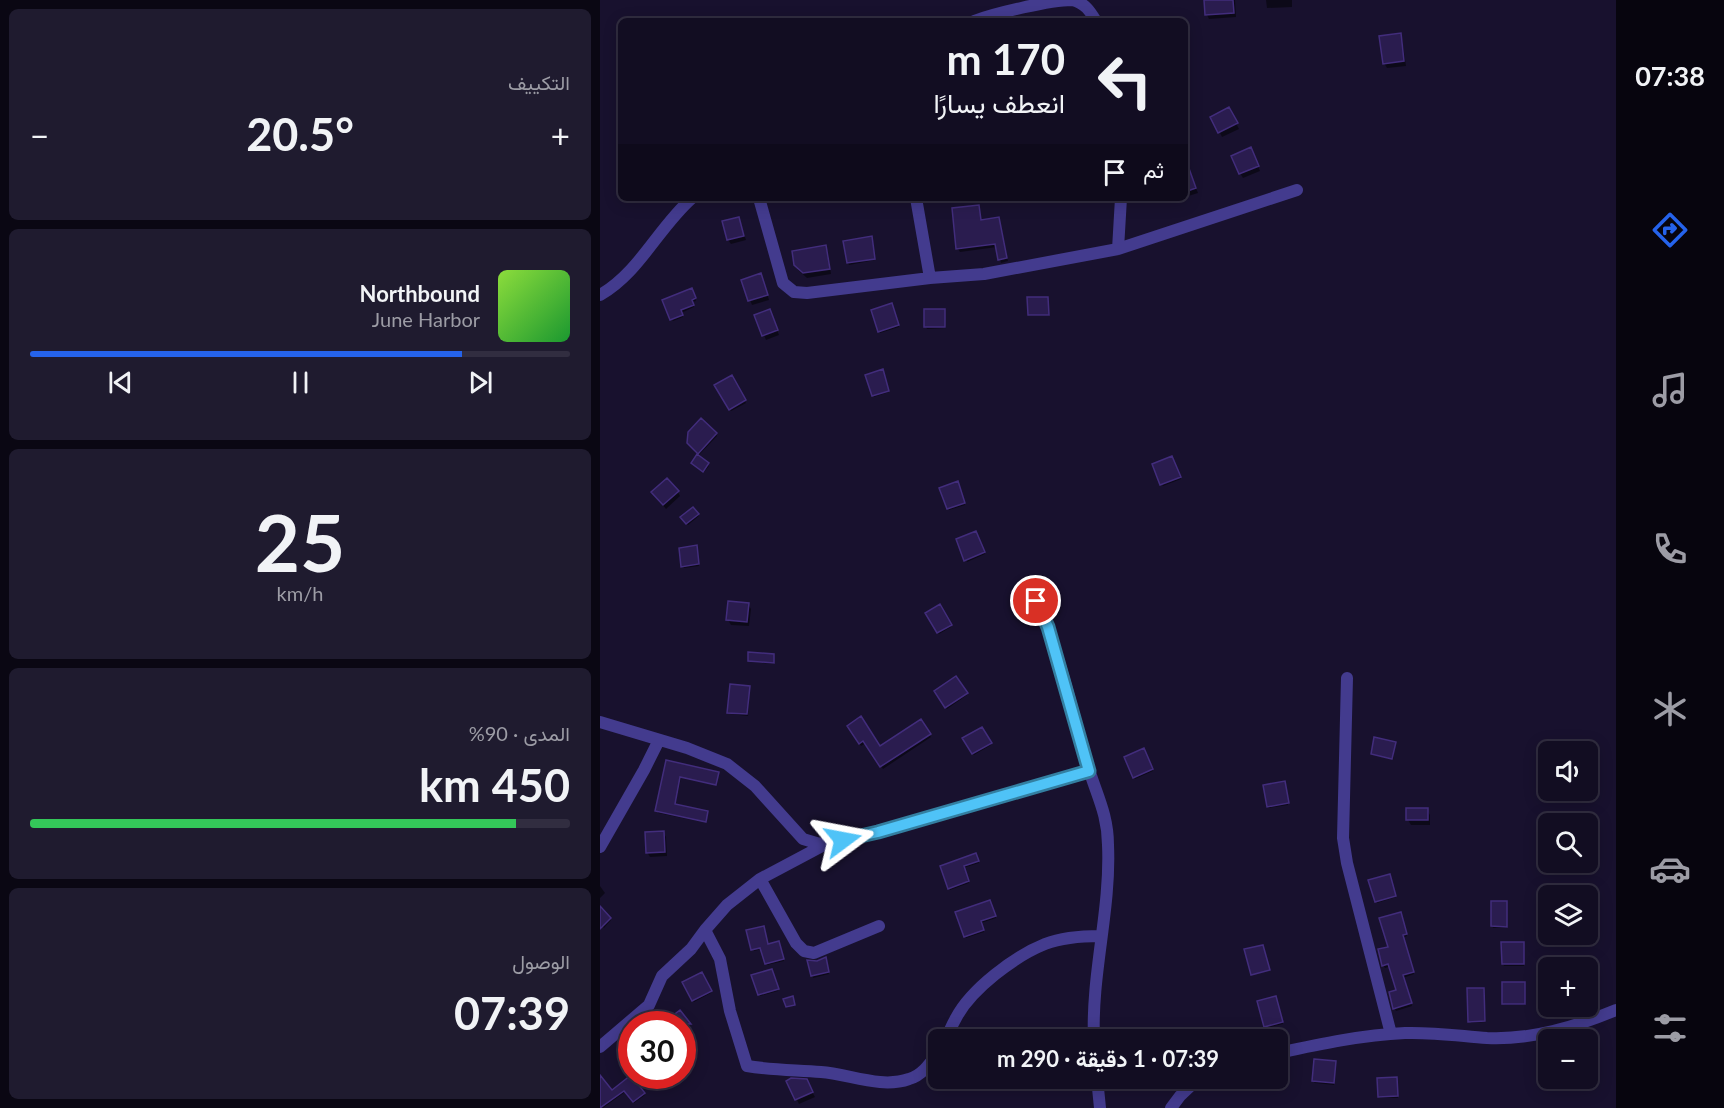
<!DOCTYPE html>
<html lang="ar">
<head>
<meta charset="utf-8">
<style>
  :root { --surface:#120d22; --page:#1f1b2f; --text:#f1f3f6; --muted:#9c9ca5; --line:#312d40; --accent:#2563eb }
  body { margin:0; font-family:Lato,Vazirmatn,sans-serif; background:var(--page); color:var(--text); direction:rtl; height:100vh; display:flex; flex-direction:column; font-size:22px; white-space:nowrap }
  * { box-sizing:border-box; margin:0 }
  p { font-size:20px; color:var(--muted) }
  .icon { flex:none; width:33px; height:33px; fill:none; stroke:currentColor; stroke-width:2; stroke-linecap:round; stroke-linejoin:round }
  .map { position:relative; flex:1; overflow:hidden; direction:ltr }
  .side { display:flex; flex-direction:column; gap:9px; padding:9px; background:#0a0713; width:600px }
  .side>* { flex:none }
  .guide { position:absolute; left:18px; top:18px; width:570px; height:183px; border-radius:9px; box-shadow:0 3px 15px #0003,0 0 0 2px var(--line); direction:rtl; background:#120d22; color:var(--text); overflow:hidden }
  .fabs { position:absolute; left:938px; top:741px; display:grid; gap:12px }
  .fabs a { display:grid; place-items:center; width:60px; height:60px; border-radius:9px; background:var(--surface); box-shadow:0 3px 15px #0003,0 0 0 2px var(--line); font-size:30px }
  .speed { position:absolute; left:18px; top:1011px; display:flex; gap:12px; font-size:30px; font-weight:700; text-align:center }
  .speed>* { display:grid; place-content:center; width:78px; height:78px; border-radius:50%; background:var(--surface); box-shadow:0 3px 15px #0003,0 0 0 2px var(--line); line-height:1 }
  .speed .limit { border:9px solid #d22; background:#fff; color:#111 }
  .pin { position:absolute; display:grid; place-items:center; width:51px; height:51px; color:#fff; margin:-26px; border:3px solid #fff; border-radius:50%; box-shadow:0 2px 6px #0007 }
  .me { position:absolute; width:66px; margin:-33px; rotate:77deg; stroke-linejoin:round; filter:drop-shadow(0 0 4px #0008) }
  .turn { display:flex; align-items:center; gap:21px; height:126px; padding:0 24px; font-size:27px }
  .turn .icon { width:78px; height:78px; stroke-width:2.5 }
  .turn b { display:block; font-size:42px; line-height:51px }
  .then { display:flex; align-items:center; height:57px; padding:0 24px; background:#0003; gap:12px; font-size:22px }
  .big { font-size:45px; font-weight:700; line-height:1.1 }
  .side .widget { flex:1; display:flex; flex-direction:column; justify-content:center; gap:9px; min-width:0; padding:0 21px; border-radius:9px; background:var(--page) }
  .side .dial { align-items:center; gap:0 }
  .dial b { font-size:78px; line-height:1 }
  .song { display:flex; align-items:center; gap:18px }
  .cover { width:72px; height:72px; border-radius:9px; background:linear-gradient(135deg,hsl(90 70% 55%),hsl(130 70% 35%)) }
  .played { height:6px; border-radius:3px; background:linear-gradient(90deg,var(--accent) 80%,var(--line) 80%) }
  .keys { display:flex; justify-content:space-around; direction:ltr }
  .heat { display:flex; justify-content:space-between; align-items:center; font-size:33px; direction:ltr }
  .charge { height:9px; border-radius:4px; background:linear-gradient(90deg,#34c759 90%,var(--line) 0) }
  .trip { position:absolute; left:328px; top:1029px; width:360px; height:60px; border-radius:9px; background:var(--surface); box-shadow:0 3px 15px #0003,0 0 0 2px var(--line); font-weight:700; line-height:60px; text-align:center; direction:rtl }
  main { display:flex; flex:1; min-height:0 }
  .dock { display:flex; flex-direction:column; width:108px; justify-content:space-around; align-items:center; background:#07050e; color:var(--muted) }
  .dock .icon { width:42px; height:42px }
  .dock .active { color:var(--accent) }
  .dock b { font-size:27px; color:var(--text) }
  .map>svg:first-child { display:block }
  .shadow { fill:#0007 }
  .building { fill:#2a1c4f; stroke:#422d7c; stroke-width:1.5 }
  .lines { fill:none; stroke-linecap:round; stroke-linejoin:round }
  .minor { stroke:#433b8e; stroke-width:12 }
  .route-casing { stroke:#337fa1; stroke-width:15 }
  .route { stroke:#4fc3f7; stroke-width:10 }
</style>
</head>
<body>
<main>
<nav class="dock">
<b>07:38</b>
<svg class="icon active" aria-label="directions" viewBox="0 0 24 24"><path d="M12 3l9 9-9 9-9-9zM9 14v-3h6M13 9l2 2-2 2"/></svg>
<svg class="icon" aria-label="music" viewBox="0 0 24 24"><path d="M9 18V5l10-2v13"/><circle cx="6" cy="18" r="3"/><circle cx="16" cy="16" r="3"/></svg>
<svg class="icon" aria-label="phone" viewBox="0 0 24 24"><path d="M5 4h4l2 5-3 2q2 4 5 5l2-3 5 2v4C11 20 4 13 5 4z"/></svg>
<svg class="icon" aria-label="climate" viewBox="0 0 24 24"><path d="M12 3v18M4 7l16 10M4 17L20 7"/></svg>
<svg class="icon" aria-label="car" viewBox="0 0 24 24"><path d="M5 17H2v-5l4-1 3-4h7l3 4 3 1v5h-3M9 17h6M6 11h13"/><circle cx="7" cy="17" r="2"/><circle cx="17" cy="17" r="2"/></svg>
<svg class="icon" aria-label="filters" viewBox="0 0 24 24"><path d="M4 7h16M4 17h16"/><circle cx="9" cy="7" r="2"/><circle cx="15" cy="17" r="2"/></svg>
</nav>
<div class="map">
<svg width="1016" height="1108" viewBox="0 0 1016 1108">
  <rect width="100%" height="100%" fill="#18112e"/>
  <path class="shadow" d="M606,0h29l1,17 -27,2 -2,-4z
    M666,0h26v7l-25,1z
    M800,35l2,4 4,27 -19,2 -3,-5z
    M629,109l10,20 -17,8 -10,-20z
    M653,153l7,18 -17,7 -3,-5z
    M585,169l5,4 8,20 -13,4z
    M378,206l3,16 18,-3 1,3 8,39 -7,2 -4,-16 -37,5 -2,-3z
    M139,219l7,21 -15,4 -3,-4z
    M272,240l3,20 -26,5 -1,-2z
    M225,247l3,5 3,22 -24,4 -9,-8 -3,-5z
    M163,280l6,20 -17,5 -9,-24z
    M91,289l5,12 -4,1 2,5 -13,6 2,4 -10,4 -9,-21z
    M448,298l1,18h-19l-1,-1z
    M292,306l7,21 -19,6 -1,-2z
    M344,310l2,18 -19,1 -1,-2z
    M156,316h16l7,19 -13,5z
    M283,373l6,19 -15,5 -1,-2z
    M131,377l15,26 -15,8 -15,-25z
    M116,434l1,2 -19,20 11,10 -5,6 -12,-9 7,-9 -9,-9z
    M572,458l9,21 -18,7 -9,-21z
    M358,485l7,20 -16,5 -8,-21z
    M78,492l2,4 -14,13 -10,-12z
    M93,509l6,7 -11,9 -6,-8z
    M376,533l9,21 -18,8 -9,-22z
    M97,548l2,18 -15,2 -1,-1z
    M148,604l3,5 -2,17 -18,-1 -3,-5z
    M340,606l11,21 -12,7 -11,-21z
    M173,656l1,8 -24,-2 -1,-2z
    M356,678l11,17 -20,14 -11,-17z
    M149,687l-1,29 -18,-2 -1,-2z
    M320,721l11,16 -48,32 -17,-26 -5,3 -12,-20 31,22z
    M382,729l9,16 -17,10 -10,-16z
    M795,744l-2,16 -21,-6z
    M543,750l10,21 -18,8 -9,-21z
    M67,762l51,11 -1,13 -36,-8 -6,28 32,7v10l-49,-10z
    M685,784l3,21 -19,3 -1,-1z
    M827,810l3,5v10h-19l-3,-5z
    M63,832l3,5 1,19 -17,1 -3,-5z
    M377,857l2,6 -16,5 6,15 -19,7 -8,-23z
    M790,877l6,20 -19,6 -1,-2z
    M0,886l5,7 -5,5z
    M391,903l5,15 -15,5 3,9 -18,6 -1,-1z
    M906,903l1,25h-14l-1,-2z
    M0,908l11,12 -7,8 -4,-4z
    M801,916l6,20 -4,2 11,36 -11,4 9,28 -16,5 -1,-2 3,-18 -7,-25 -6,2 -2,-3z
    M923,943l1,23h-20l-1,-2z
    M179,944l5,17 -17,4 -5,-16 -8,2 -1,-2z
    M226,961l3,13 -16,4 -4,-16z
    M173,972l5,19 -18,5 -1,-2z
    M102,974l9,19 -17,9 -10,-19z
    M924,983l1,22h-20l-1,-1z
    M884,989l2,33 -15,1 -1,-2z
    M676,1000l7,24 -17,4 -1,-2z
    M80,1012l11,15 -9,7v-10h-10l-3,-4z
    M32,1059v9l-5,-6z
    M735,1062l-1,23 -19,-2 -2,-2z
    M31,1077l14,18 -11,8 -9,-11 -22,16 -3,-4v-26l12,14z
    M796,1079l2,19h-18l-1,-1z
    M206,1081l9,16 -16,7 -11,-22z"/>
  <path class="building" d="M604,0h29l1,13 -29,2z
    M801,33l3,28 -21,3 -4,-28z
    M629,107l9,16 -20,10 -8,-16z
    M651,147l8,19 -20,8 -8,-18z
    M586,160l10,28 -11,4v-31z
    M379,205l2,15 18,-3 8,41 -9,2 -3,-16 -39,5 -4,-41z
    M139,217l5,19 -17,4 -5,-19z
    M272,236l3,23 -28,4 -4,-22z
    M226,245l4,24 -27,4 -9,-8 -2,-14z
    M161,273l7,22 -20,6 -7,-21z
    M92,288l4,10 -4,2 2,5 -13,5 2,5 -13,5 -8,-20z
    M427,297h21l1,18h-21z
    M292,303l7,22 -21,7 -7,-22z
    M170,309l8,21 -16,6 -8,-21z
    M324,309h21v18h-21z
    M283,369l6,22 -17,5 -7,-21z
    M132,375l14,25 -17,10 -15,-25z
    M101,418l16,15 -19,21 -11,-11 1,-11z
    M97,454l12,9 -6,9 -12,-9z
    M572,456l9,21 -21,8 -8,-21z
    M67,478l12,13 -16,14 -12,-13z
    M358,481l7,22 -18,6 -8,-21z
    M93,507l6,7 -13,10 -6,-7z
    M376,531l9,21 -21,9 -8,-22z
    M97,545l2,19 -18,3 -2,-19z
    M128,601l21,2 -2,19 -21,-2z
    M340,604l12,21 -15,8 -12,-20z
    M148,652l26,2v9l-26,-2z
    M356,676l12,17 -23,15 -11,-17z
    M130,684l20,2 -3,28 -20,-1z
    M261,716l19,30 41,-27 10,15 -51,33 -17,-26 -4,3 -12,-18z
    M382,727l10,16 -20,11 -10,-16z
    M774,737l22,5 -4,17 -21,-5z
    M544,748l9,21 -20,9 -9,-21z
    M66,760l53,12 -3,13 -36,-8 -5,27 33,7 -2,11 -51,-11z
    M685,781l4,22 -22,4 -4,-22z
    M806,808h22v12h-22z
    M64,831l1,21 -19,1 -1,-21z
    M376,853l3,8 -15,5 5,15 -21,8 -8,-23z
    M790,874l6,22 -21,6 -7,-22z
    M390,900l6,16 -15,5 3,9 -20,7 -9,-25z
    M891,901h16v26l-16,-1z
    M0,906l11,12 -11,11z
    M801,912l6,22 -4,1 11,37 -11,3 9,28 -19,6 -4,-17 7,-2 -8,-26 -6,2 -4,-17 10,-2 -9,-29z
    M164,926l4,18 11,-3 5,18 -19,5 -5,-16 -9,2 -5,-20z
    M901,942h23v22h-22z
    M663,945l7,25 -19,5 -7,-26z
    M226,957l3,15 -18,4 -4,-16 10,1z
    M172,969l7,20 -21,6 -7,-20z
    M102,972l10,19 -20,10 -10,-19z
    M902,982h23v22h-23z
    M867,988h17l1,33 -17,1z
    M193,996l2,9 -9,2 -3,-8z
    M676,996l7,26 -19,5 -7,-26z
    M80,1010l11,14h-20l-4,-4z
    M714,1059l22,2 -2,22 -22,-2z
    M0,1075l12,15 19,-15 14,18 -12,9 -9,-11 -24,17z
    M797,1077l1,19 -20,1 -1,-19z
    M191,1078l16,1 6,13 -18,8 -9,-19z"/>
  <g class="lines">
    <path class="minor" d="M374,21c21,-8 77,-21 98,-21 13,3 18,11 24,21
      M159,198l24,85 11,9 13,1 123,-15 54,-4 134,-25 179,-59
      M316,198l14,80
      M518,249l3,-51
      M0,295c39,-22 58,-67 92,-97
      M436,601c24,52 36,110 52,165 8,28 20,48 20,79 3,65 -17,129 -14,195
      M747,678l-4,160 4,25 44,171
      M0,722l87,26 40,16 28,22 48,53 17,5 58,-12 211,-60
      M0,847l44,-77 15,-30
      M160,879l36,64 8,8 10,2 65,-27
      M105,930l15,29 10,52 17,55c24,4 50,4 74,6 28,2 60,17 88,7 14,-4 22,-17 30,-28
      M346,1040c3,-8 6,-15 10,-22 15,-29 59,-62 89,-74 16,-6 38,-8 55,-8
      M0,1047l49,-42 13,-29 29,-27 14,-19 22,-25 33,-26 64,-34
      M678,1053c42,-9 84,-18 127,-20 27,-1 55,3 82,5 45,2 88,-11 129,-28
      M497,1078l3,30
      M571,1108l9,-12 19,-18"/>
  </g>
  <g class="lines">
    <g class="route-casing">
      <path id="route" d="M243,840l35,-8 211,-61 -41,-144 -12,-26"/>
    </g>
    <use href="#route" class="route"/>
  </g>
</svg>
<div class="fabs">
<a><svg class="icon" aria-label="sound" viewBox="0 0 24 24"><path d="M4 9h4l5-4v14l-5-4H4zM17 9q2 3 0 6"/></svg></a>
<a><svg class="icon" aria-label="search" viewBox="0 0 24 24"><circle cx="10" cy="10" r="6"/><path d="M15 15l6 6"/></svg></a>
<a><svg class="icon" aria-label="layers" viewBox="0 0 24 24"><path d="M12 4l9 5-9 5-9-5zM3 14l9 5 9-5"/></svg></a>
<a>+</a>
<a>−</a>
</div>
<div class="speed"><div class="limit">30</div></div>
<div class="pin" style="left:436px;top:601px;background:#d93025"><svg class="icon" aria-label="arrive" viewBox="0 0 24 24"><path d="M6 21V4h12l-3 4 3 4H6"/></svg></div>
<svg class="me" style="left:243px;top:840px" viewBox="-20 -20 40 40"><path d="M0-17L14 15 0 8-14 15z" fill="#4fc3f7" stroke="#fff" stroke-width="4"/></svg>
<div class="trip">07:39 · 1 دقيقة · 290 m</div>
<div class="guide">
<div class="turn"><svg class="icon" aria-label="left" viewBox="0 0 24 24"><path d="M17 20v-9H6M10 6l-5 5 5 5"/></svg><div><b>170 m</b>انعطف يسارًا</div></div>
<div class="then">ثم<svg class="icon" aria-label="arrive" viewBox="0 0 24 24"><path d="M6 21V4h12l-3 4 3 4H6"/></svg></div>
</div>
</div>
<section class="side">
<div class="widget"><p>التكييف</p>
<div class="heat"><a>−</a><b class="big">20.5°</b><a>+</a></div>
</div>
<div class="widget">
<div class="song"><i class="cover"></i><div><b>Northbound</b><p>June Harbor</p></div></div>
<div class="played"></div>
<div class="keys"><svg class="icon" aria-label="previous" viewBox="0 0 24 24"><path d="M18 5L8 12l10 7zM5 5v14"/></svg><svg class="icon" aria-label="pause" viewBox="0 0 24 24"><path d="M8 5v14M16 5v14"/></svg><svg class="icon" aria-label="next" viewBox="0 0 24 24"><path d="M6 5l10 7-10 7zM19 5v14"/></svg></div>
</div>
<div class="widget dial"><b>25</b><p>km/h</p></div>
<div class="widget"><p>المدى · 90%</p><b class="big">450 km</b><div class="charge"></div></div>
<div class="widget"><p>الوصول</p><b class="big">07:39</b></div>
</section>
</main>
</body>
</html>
